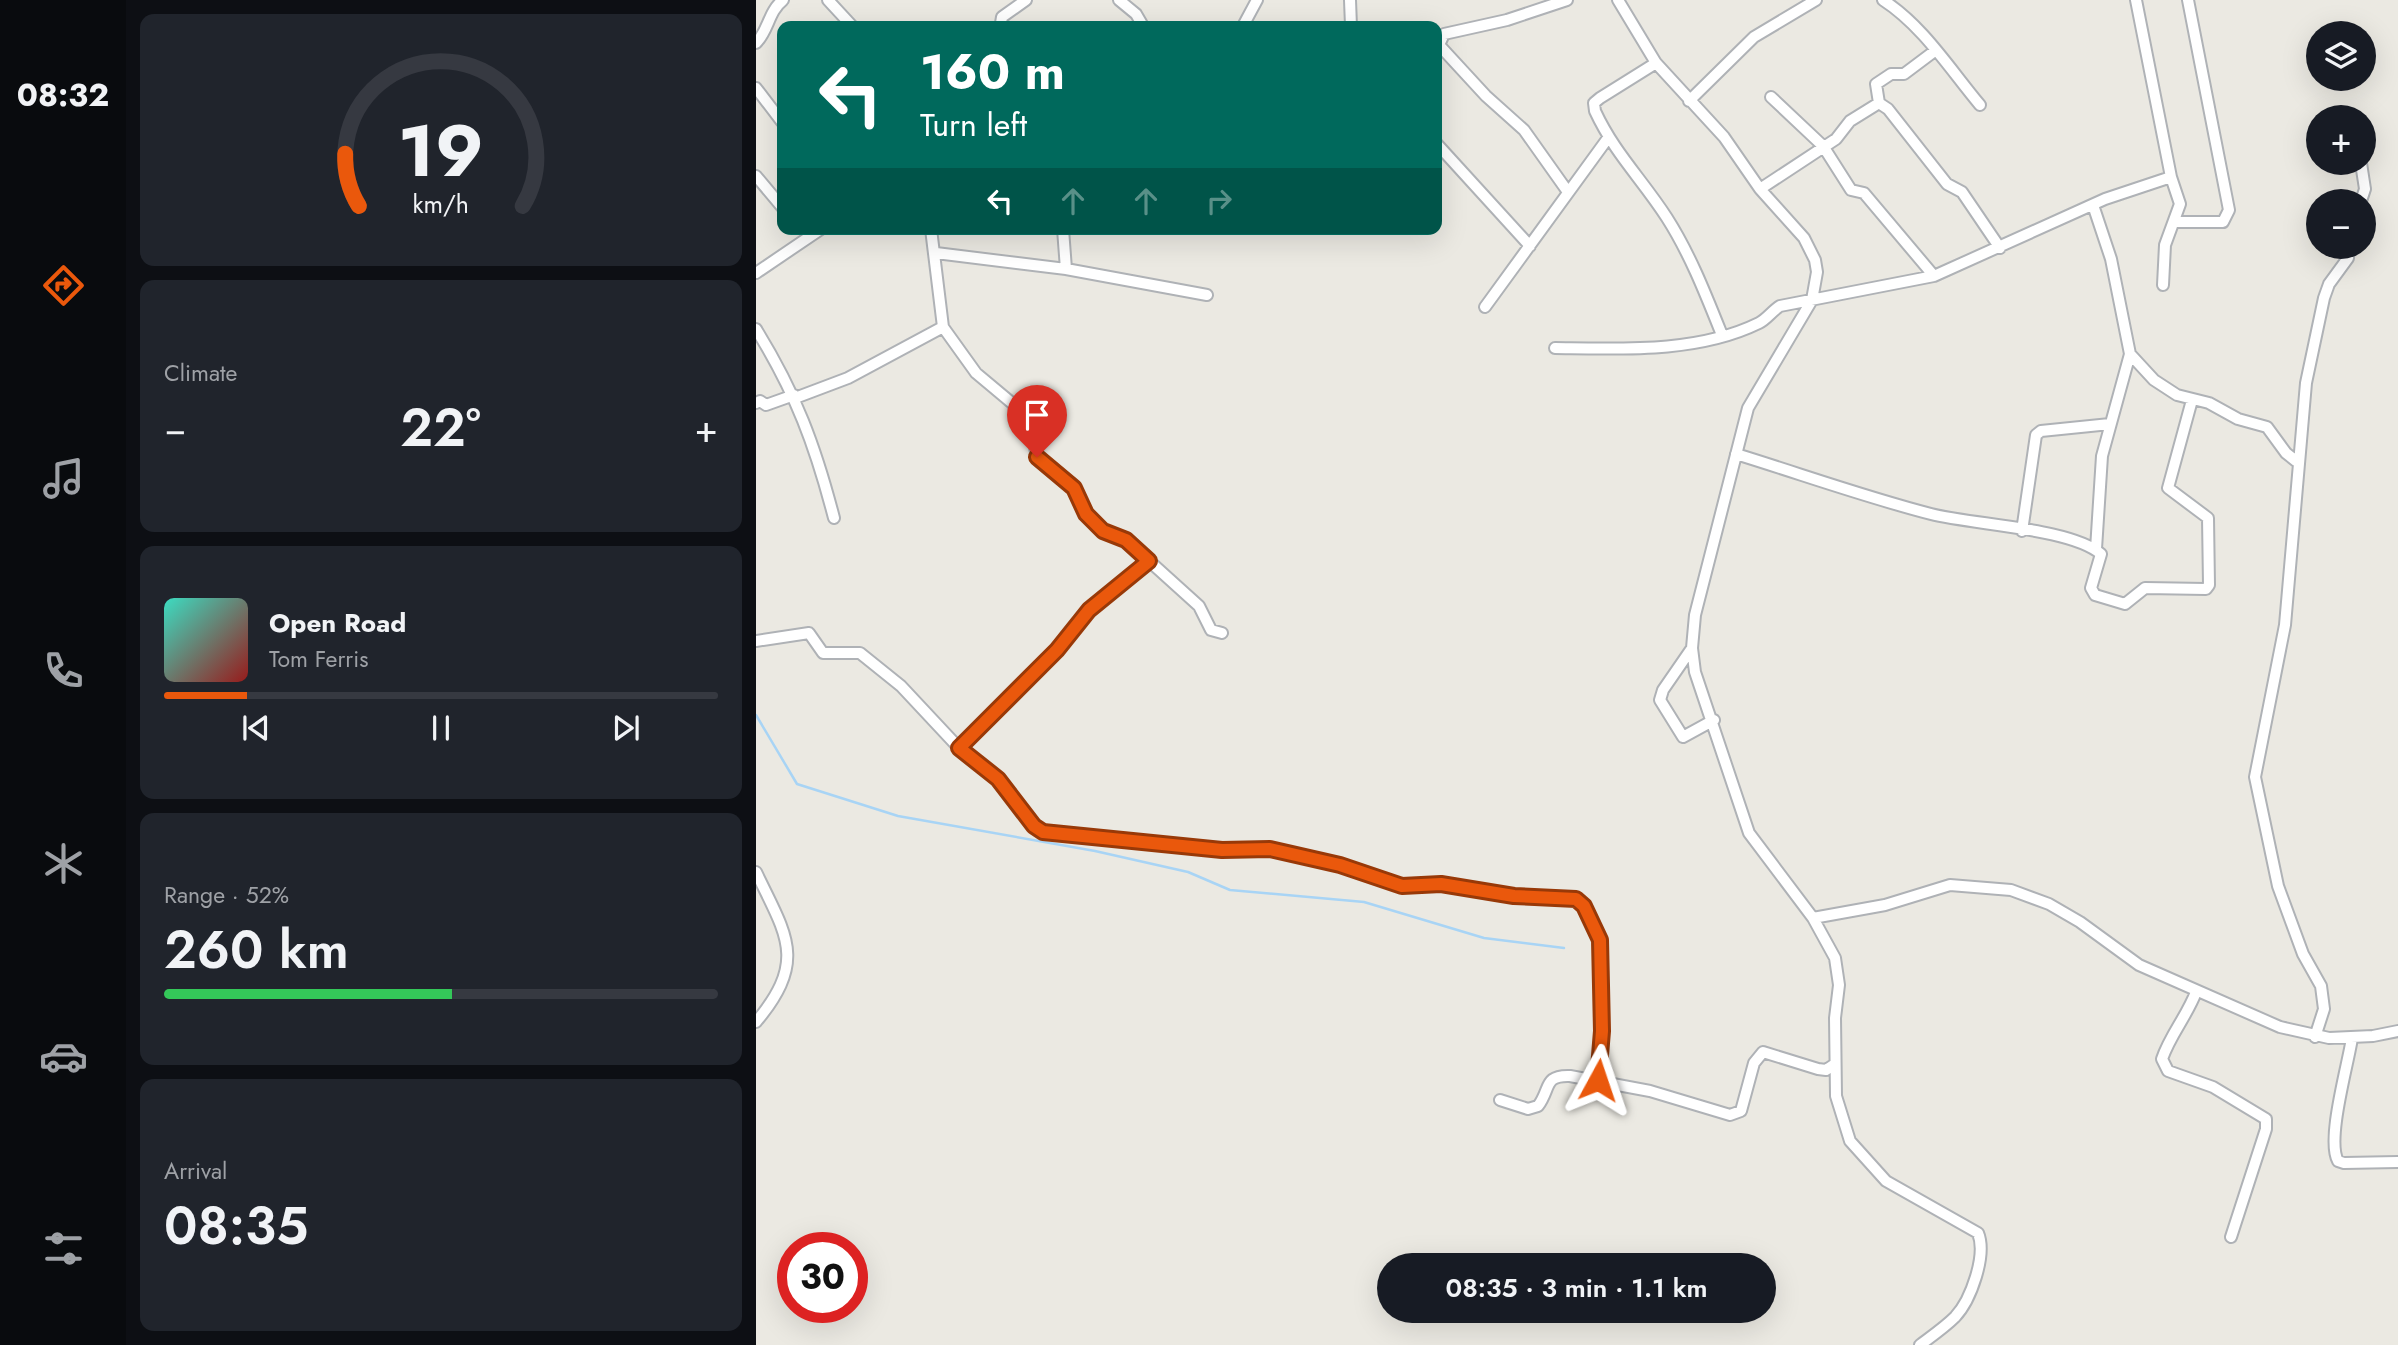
<!DOCTYPE html>
<html lang="en">
<head>
<meta charset="utf-8">
<style>
  :root { --surface:#171b24; --page:#20242c; --text:#f1f3f6; --muted:#9ea1a6; --line:#363941; --accent:#ea580c }
  body { margin:0; font-family:Jost,sans-serif; background:var(--page); color:var(--text); height:100vh; display:flex; flex-direction:column; font-size:26px; white-space:nowrap }
  * { box-sizing:border-box; margin:0 }
  p { font-size:23px; color:var(--muted) }
  .icon { flex:none; width:38px; height:38px; fill:none; stroke:currentColor; stroke-width:2; stroke-linecap:round; stroke-linejoin:round }
  .map { position:relative; flex:1; overflow:hidden }
  .drawer { display:flex; flex-direction:column; gap:14px; padding:14px; background:#0d0f14; width:630px }
  .drawer>* { flex:none }
  .hud { position:absolute; left:21px; top:21px; width:665px; height:214px; border-radius:14px; box-shadow:0 7px 28px #0002; background:#00695c; color:#fff; overflow:hidden }
  .tools { position:absolute; left:1550px; top:21px; display:grid; gap:14px }
  .tools a { display:grid; place-items:center; width:70px; height:70px; border-radius:50%; background:var(--surface); box-shadow:0 7px 28px #0002; font-size:35px }
  .speed { position:absolute; left:21px; top:1232px; display:flex; gap:14px; font-size:35px; font-weight:700; text-align:center }
  .speed>* { display:grid; place-content:center; width:91px; height:91px; border-radius:50%; background:var(--surface); box-shadow:0 7px 28px #0002; line-height:1 }
  .speed .limit { border:10px solid #d22; background:#fff; color:#111 }
  .pin { position:absolute; display:grid; place-items:center; width:60px; height:60px; color:#fff; margin:-72px -30px; border-radius:50% 50% 50% 0; rotate:-45deg; box-shadow:0 0 7px #0007 }
  .pin .icon { rotate:45deg }
  .me { position:absolute; width:77px; margin:-38px; rotate:5deg; stroke-linejoin:round; filter:drop-shadow(0 0 5px #0008) }
  .turn { display:flex; align-items:center; gap:24px; height:147px; padding:0 28px; font-size:32px }
  .turn .icon { width:91px; height:91px; stroke-width:2.5 }
  .turn b { display:block; font-size:49px; line-height:60px }
  .lanes { display:flex; align-items:center; height:66px; padding:0 28px; background:#0003; justify-content:center; gap:35px; direction:ltr }
  .lanes .off { opacity:.35 }
  .big { font-size:52px; font-weight:600; line-height:1.1 }
  .drawer .tile { flex:1; display:flex; flex-direction:column; justify-content:center; gap:10px; min-width:0; padding:0 24px; border-radius:14px; background:var(--page) }
  .drawer .dial { align-items:center; gap:0 }
  .dial svg { height:182px; overflow:visible; fill:none; stroke:var(--line); stroke-width:7; stroke-linecap:round; text-anchor:middle }
  .dial text { fill:var(--text); stroke:none }
  .song { display:flex; align-items:center; gap:21px }
  .cover { width:84px; height:84px; border-radius:10px; background:linear-gradient(135deg,hsl(170 70% 55%),hsl(0 70% 35%)) }
  .played { height:7px; border-radius:4px; background:linear-gradient(90deg,var(--accent) 15%,var(--line) 15%) }
  .keys { display:flex; justify-content:space-around; direction:ltr }
  .heat { display:flex; justify-content:space-between; align-items:center; font-size:38px; direction:ltr }
  .charge { height:10px; border-radius:5px; background:linear-gradient(90deg,#34c759 52%,var(--line) 0) }
  .trip { position:absolute; left:621px; top:1253px; width:399px; height:70px; border-radius:35px; background:var(--surface); box-shadow:0 7px 28px #0002; font-weight:600; line-height:70px; text-align:center }
  main { display:flex; flex:1; min-height:0 }
  .menu { display:flex; flex-direction:column; width:126px; justify-content:space-around; align-items:center; background:#090b0e; color:var(--muted) }
  .menu .icon { width:49px; height:49px }
  .menu .selected { color:var(--accent) }
  .menu b { font-size:32px; color:var(--text) }
  .map>svg:first-child { display:block }
  .lines { fill:none; stroke-linecap:round; stroke-linejoin:round }
  .stream { stroke:#a8d4f5; stroke-width:2.5 }
  .minor-casing { stroke:#afb2b6; stroke-width:14 }
  .minor { stroke:#fff; stroke-width:10 }
  .route-casing { stroke:#983908; stroke-width:18 }
  .route { stroke:#ea580c; stroke-width:12 }
</style>
</head>
<body>
<main>
<nav class="menu">
<b>08:32</b>
<svg class="icon selected" aria-label="directions" viewBox="0 0 24 24"><path d="M12 3l9 9-9 9-9-9zM9 14v-3h6M13 9l2 2-2 2"/></svg>
<svg class="icon" aria-label="music" viewBox="0 0 24 24"><path d="M9 18V5l10-2v13"/><circle cx="6" cy="18" r="3"/><circle cx="16" cy="16" r="3"/></svg>
<svg class="icon" aria-label="phone" viewBox="0 0 24 24"><path d="M5 4h4l2 5-3 2q2 4 5 5l2-3 5 2v4C11 20 4 13 5 4z"/></svg>
<svg class="icon" aria-label="climate" viewBox="0 0 24 24"><path d="M12 3v18M4 7l16 10M4 17L20 7"/></svg>
<svg class="icon" aria-label="car" viewBox="0 0 24 24"><path d="M5 17H2v-5l4-1 3-4h7l3 4 3 1v5h-3M9 17h6M6 11h13"/><circle cx="7" cy="17" r="2"/><circle cx="17" cy="17" r="2"/></svg>
<svg class="icon" aria-label="filters" viewBox="0 0 24 24"><path d="M4 7h16M4 17h16"/><circle cx="9" cy="7" r="2"/><circle cx="15" cy="17" r="2"/></svg>
</nav>
<section class="drawer">
<div class="tile dial"><svg viewBox="0 0 100 80">
<path d="M14 69A42 42 0 1 1 86 69"/>
<path d="M14 69A42 42 0 0 1 8 46" stroke="#ea580c"/>
<text x="50" y="56" font-size="32" font-weight="700">19</text>
<text x="50" y="72" font-size="11">km/h</text>
</svg></div>
<div class="tile"><p>Climate</p>
<div class="heat"><a>−</a><b class="big">22°</b><a>+</a></div>
</div>
<div class="tile">
<div class="song"><i class="cover"></i><div><b>Open Road</b><p>Tom Ferris</p></div></div>
<div class="played"></div>
<div class="keys"><svg class="icon" aria-label="previous" viewBox="0 0 24 24"><path d="M18 5L8 12l10 7zM5 5v14"/></svg><svg class="icon" aria-label="pause" viewBox="0 0 24 24"><path d="M8 5v14M16 5v14"/></svg><svg class="icon" aria-label="next" viewBox="0 0 24 24"><path d="M6 5l10 7-10 7zM19 5v14"/></svg></div>
</div>
<div class="tile"><p>Range · 52%</p><b class="big">260 km</b><div class="charge"></div></div>
<div class="tile"><p>Arrival</p><b class="big">08:35</b></div>
</section>
<div class="map">
<svg width="1642" height="1345" viewBox="0 0 1642 1345">
  <rect width="100%" height="100%" fill="#ebe9e2"/>
  <g class="lines">
    <path class="stream" d="M0,715l41,69 101,32 197,35 93,21 42,18 134,12 120,36 80,10"/>
    <g class="minor-casing">
      <path id="minor" d="M72,0l24,26
        M363,0l17,14 7,12
        M594,0l1,26
        M811,0l-60,20 -63,14 -5,11 47,51 38,34 44,62
        M862,0l38,63 68,74 36,52 44,49 11,22 2,12 -5,28 -64,108 -53,207 -3,33 3,24 54,161 64,85 22,40 4,27 -4,33 1,78 14,45 36,40 92,52c9,22 -7,67 -23,84 -10,10 -23,19 -35,28
        M1127,0c40,26 66,68 97,105
        M1380,0l35,177 9,27 -15,41 -2,40
        M249,26l-4,-3 1,-6 24,-17
        M487,26l14,-26
        M0,43c13,-13 12,-31 27,-43
        M900,63l-56,35 -6,5 1,8c20,43 47,68 72,107 23,36 39,77 55,117
        M0,88l26,34
        M1015,97l52,49 28,44 13,3 70,83
        M933,101l65,-64 62,-37
        M1123,103l-3,-19 15,-10h13l32,-24
        M681,144l93,102
        M1605,163l4,26 -4,12
        M0,176l26,31
        M1004,189l76,-50 14,-18 29,-18 9,6 59,75 15,8 38,56
        M1337,205l18,54 19,95 24,26 23,15 32,8 29,16 29,8 19,26 10,8
        M1418,222h49l6,-12 -41,-210
        M175,229l12,98 33,46 43,36 13,24 5,24 37,31 12,26 17,17 23,9 73,66 12,24 11,3
        M307,229l3,40
        M180,253l130,16 141,26
        M0,273l65,-44
        M729,307l123,-169
        M0,329c40,65 59,116 78,189
        M799,348c67,1 143,5 204,-25 8,-4 13,-12 21,-17l154,-30 171,-77 66,-22
        M39,398l53,-20 95,-51
        M0,403l4,-2 6,4 28,-10
        M980,454c65,20 129,43 195,60 43,11 140,14 170,40l-10,34 4,7 30,9 20,-16 61,1 3,-4 -1,-67 -40,-30 24,-88
        M1266,531l14,-96 5,-4 69,-7
        M1340,549l6,-93 28,-102
        M0,641l53,-8 14,20h37l41,33 58,62 39,31 25,34 20,19 179,18 48,-1 70,16 62,21 39,-2 73,12 62,3 8,7 15,34 3,91 -5,52
        M936,648l-29,42 -3,10 23,37 31,-17
        M203,748l98,-98 32,-40 60,-49
        M0,872c30,63 52,88 0,150
        M1057,918l72,-13 65,-20 61,5 38,14 31,18 59,43 141,62 49,11 44,-2 25,-5
        M1440,992c-9,24 -26,43 -34,67l6,12 45,16 53,32v10l-35,108
        M1559,1037l9,-28 -3,-23 -18,-32 -25,-68 -23,-109 30,-152 21,-242 18,-85 5,-14 19,-26 1,-11
        M1596,1038c-4,27 -26,102 -14,123l6,2 54,-1
        M744,1100l28,9 10,-3c13,-17 5,-31 32,-30l80,15 80,24 11,-4 13,-48 9,-11 55,17 8,1 9,-6"/>
    </g>
    <use href="#minor" class="minor"/>
  </g>
  <g class="lines">
    <g class="route-casing">
      <path id="route" d="M281,457l37,31 12,26 17,17 23,9 23,21 -60,49 -32,40 -98,98 39,31 36,47 9,6 179,18 48,-1 70,16 62,21 39,-2 73,12 62,3 8,7 16,34 2,91 -4,49"/>
    </g>
    <use href="#route" class="route"/>
  </g>
</svg>
<div class="tools">
<a><svg class="icon" aria-label="layers" viewBox="0 0 24 24"><path d="M12 4l9 5-9 5-9-5zM3 14l9 5 9-5"/></svg></a>
<a>+</a>
<a>−</a>
</div>
<div class="speed"><div class="limit">30</div></div>
<div class="pin" style="left:281px;top:457px;background:#d93025"><svg class="icon" aria-label="arrive" viewBox="0 0 24 24"><path d="M6 21V4h12l-3 4 3 4H6"/></svg></div>
<svg class="me" style="left:842px;top:1080px" viewBox="-20 -20 40 40"><path d="M0-17L14 15 0 8-14 15z" fill="#ea580c" stroke="#fff" stroke-width="4"/></svg>
<div class="trip">08:35 · 3 min · 1.1 km</div>
<div class="hud">
<div class="turn"><svg class="icon" aria-label="left" viewBox="0 0 24 24"><path d="M17 20v-9H6M10 6l-5 5 5 5"/></svg><div><b>160 m</b>Turn left</div></div>
<div class="lanes"><svg class="icon" aria-label="left" viewBox="0 0 24 24"><path d="M17 20v-9H6M10 6l-5 5 5 5"/></svg><svg class="icon off" aria-label="ahead" viewBox="0 0 24 24"><path d="M12 20V5M6 11l6-6 6 6"/></svg><svg class="icon off" aria-label="ahead" viewBox="0 0 24 24"><path d="M12 20V5M6 11l6-6 6 6"/></svg><svg class="icon off" aria-label="right" viewBox="0 0 24 24"><path d="M7 20v-9h11M14 6l5 5-5 5"/></svg></div>
</div>
</div>
</main>
</body>
</html>
